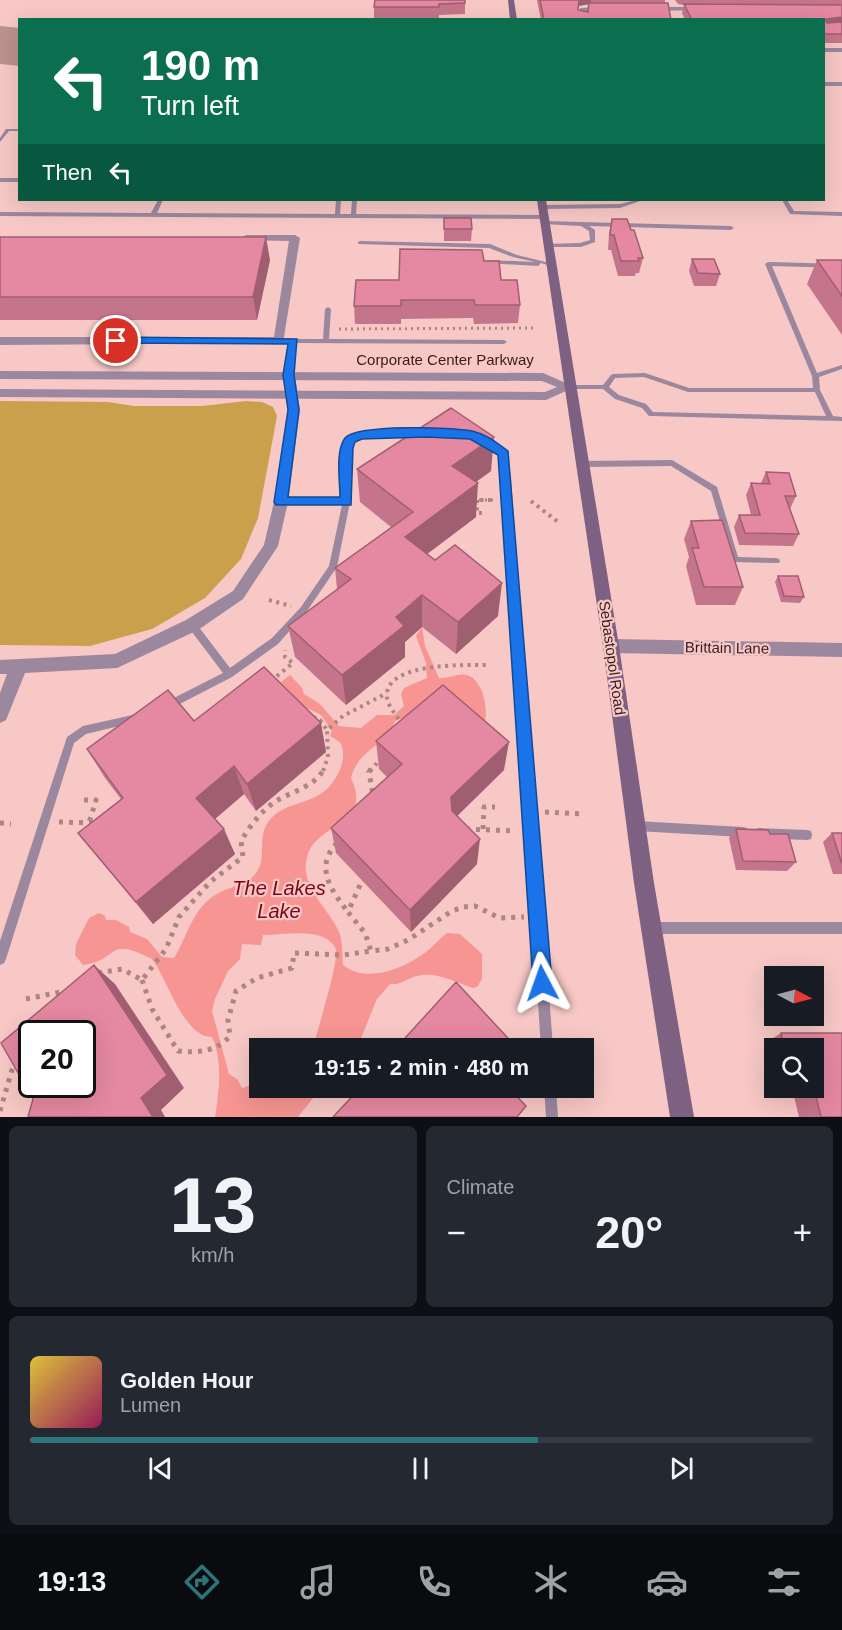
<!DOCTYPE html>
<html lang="en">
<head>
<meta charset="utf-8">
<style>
  :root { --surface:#171b24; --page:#242831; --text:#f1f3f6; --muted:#9ea1a6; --line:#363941; --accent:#2c767b }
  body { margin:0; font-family:Arial,sans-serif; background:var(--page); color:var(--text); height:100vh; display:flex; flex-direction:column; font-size:22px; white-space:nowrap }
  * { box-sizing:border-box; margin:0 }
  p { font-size:20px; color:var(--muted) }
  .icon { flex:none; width:33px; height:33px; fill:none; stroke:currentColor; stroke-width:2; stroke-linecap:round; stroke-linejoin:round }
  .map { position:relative; height:1117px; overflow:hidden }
  .details { display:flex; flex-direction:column; gap:9px; padding:9px; background:#0d0f14; flex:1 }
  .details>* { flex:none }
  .hud { position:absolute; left:18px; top:18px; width:807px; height:183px; border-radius:0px; box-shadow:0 6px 24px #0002; background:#0b6e4f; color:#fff; overflow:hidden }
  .needle { width:39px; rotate:96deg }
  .controls { position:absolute; left:764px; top:966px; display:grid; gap:12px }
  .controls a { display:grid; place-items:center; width:60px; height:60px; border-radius:0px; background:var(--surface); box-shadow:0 6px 24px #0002; font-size:30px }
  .speed { position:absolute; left:18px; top:1020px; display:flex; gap:12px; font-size:30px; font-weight:700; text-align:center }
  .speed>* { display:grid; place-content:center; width:78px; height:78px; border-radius:50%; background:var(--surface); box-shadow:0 6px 24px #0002; line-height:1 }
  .speed .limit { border:3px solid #111; border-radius:9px; background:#fff; color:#111 }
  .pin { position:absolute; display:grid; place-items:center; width:51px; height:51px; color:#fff; margin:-26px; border:3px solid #fff; border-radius:50%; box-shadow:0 2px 6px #0007 }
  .me { position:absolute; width:66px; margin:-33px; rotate:356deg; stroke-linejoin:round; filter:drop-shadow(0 0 4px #0008) }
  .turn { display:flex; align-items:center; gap:21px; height:126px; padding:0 24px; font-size:27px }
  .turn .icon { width:78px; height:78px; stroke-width:2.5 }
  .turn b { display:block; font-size:42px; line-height:51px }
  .then { display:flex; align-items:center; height:57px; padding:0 24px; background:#0003; gap:12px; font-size:22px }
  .big { font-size:45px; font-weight:600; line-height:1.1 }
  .details .card { flex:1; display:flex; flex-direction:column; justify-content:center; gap:9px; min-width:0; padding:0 21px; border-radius:9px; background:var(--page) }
  .details .dial { align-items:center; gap:0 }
  .dial b { font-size:78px; line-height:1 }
  .song { display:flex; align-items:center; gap:18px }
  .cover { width:72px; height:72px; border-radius:9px; background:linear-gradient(135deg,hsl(50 70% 55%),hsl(330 70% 35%)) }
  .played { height:6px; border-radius:3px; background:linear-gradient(90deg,var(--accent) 65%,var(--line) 65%) }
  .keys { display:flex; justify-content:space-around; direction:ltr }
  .heat { display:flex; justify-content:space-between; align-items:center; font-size:33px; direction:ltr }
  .details .tiles { flex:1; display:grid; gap:9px; grid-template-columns:1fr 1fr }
  .card:last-child { grid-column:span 2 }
  .trip { position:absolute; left:249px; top:1038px; width:345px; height:60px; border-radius:0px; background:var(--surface); box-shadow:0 6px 24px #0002; font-weight:600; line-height:60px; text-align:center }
  .tab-bar { display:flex; height:96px; justify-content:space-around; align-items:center; background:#090b0e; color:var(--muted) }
  .tab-bar .icon { width:42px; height:42px }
  .tab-bar .active { color:var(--accent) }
  .tab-bar b { font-size:27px; color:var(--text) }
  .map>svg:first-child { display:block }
  .green { fill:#cba04c }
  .water { fill:#f69592 }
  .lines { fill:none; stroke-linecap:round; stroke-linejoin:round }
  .runway { fill:#bb9290; fill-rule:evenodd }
  .path-far2 { stroke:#ad8582; stroke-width:3; stroke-dasharray:2 4; stroke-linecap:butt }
  .path-far1 { stroke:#ad8582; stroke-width:4; stroke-dasharray:3 4.5; stroke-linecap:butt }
  .path { stroke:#ad8582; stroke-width:5; stroke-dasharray:4 6; stroke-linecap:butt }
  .service { fill:#9b879e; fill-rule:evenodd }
  .minor { fill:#9b879e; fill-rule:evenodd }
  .tertiary { fill:#9b879e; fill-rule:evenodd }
  .secondary { fill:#7e6182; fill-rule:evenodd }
  .wall { fill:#c5758b; fill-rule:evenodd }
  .shaded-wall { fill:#a05f71 }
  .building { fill:#e588a2; stroke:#a05f71; stroke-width:1.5; fill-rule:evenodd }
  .route { fill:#1a73e8; stroke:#114b97; stroke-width:1.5 }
  .labels { text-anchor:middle; stroke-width:4.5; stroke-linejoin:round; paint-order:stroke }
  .street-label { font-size:15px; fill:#391c1b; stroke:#f7c8c5 }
  .near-water-label { font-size:20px; font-style:italic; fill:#7d0519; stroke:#f7c8c5 }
</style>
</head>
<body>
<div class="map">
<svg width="842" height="1117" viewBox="0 0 842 1117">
  <rect width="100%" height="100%" fill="#f7c8c5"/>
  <path class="green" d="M0,401l108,1 26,4h68l44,-5 16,1 11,5 4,9 -19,102 -17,41 -36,39 -53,31 -62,17 -90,-1z"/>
  <path class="water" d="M422,627l3,19 14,32c9,1 19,-5 28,-3 17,5 22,37 17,50l-79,-8 -10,4c-9,27 -36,26 -44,57 23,49 -36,44 -44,79 -8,29 22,52 32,75 4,9 3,23 4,33 22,18 57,5 79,-10 9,-6 16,-15 25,-22l13,1 22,20v25l-5,8 -4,1c-18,-6 -37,-17 -56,-12 -9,2 -18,10 -27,8l-13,15 -16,39 -8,10h-40c4,-17 26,-86 23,-99 -2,-5 -8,-10 -13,-12 -16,-7 -43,-2 -60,-2l-2,10 -19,-1 -2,15 -12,12 -13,28 -3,12 17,63 8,5 5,9 9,-3 9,3h61l-23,29h-83c4,-24 8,-58 -3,-80 -28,1 -45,-59 -60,-78 -47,-24 -31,1 -69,6l-8,-10 1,-11 13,-26 10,-5 6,3 1,4h10l13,7 1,5 17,7 15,18 12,1c13,-21 17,-45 38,-61 13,-10 35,-11 44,-24 12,-15 0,-36 13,-52 12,-16 31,-16 48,-25 17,-8 33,-36 23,-54l-10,-6 2,-5 -11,-16 -16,-8 -24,-25 9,-7 12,13 2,6 16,10 19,22 22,2 16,-13h17l10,-9 -3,-12 3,-6 23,-10 -1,-15 -10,-27z"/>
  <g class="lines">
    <path class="runway" d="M0,26l20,2v38l-20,-2z"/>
    <path class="path-far2" d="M339,329l195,-1
      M473,500h22"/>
    <path class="path-far1" d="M473,500h22
      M477,500v13h6
      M531,501l27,21
      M269,600l22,6
      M271,681l22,-18 -8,-6v-7
      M313,717l7,3 7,10
      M403,725c-5,-8 -15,-18 -16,-28 -3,-35 79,-32 101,-32
      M323,771l5,-14 -1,-27 16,-14 44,-23
      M370,771l10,-11"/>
    <path class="path" d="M371,769l-2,3 4,23
      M84,800h12l-7,23
      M545,812l40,2
      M59,822l37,1
      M0,823l11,1
      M466,829l50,2
      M483,829l1,-22h11
      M337,843c-23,24 -6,47 11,69
      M360,885l-12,27 17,21 6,18 17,-2 20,-9 44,-29 11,-4 12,-1 25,12 24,-1
      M98,973l24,-4 20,11 24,-31 13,-32 31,-35 33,-25 -2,-16c9,-15 20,-30 35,-40 17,-10 38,-14 48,-32
      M142,980l10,29 26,42c20,2 38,1 52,-15l-2,-16 8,-29 21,-13 35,-10 2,-15 50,2 27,-4
      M26,999l39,-8
      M0,1111l14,-48"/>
    <path class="service" d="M6,129h14v2h-11l-9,11v-4z
      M0,178h20v4h-20z
      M158,200h5l-6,13 178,1 1,-14h5l-1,14h11l1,-14h5l-1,14 188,1 3,2 -3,2 -544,-3v-4l151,1z
      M636,200h7l-23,8 -78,1 -3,-2 3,-2 78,-1z
      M782,200h5l7,11 48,1v4l-52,-2z
      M545,221l186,5 3,2 -3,2 -142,-4 6,4v12l-14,5h-33l-2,-1v-2l34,-1 10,-3 -1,-9 -8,-5 -38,-2v-2z
      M360,241l130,3 27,11 37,9 -3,2 -10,-3 -3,3 -52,-3v-2l2,-1 47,2 -22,-5 -24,-9 -131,-4v-2z
      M768,262l74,2v4l-70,-2 45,107 25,-8v4l-23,8 1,13 13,26 9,1v4l-191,-5h-2l-7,-8 -27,-9 -12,-10h-34l-3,-2 3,-2h34l8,-10 2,-1 32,-1 44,15h124l-1,-12 -47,-112zM644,377l44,15h127l11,24 -173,-4 -7,-8 -27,-9 -10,-8 6,-9z
      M328,307l3,2 -2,30 175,1 3,2 -3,2 -208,-1 -4,32 -1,1h-4l-1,-1 4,-32h-11l-3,-2 3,-2h44l2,-30z
      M371,431h51l4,2 -4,2h-51l-18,7 -2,6 -1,54 -13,65 -30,44 -29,33 -46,33 -60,31 -3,1 -3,-1 -2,-3 2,-3 57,-29 -34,-45 -1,-3 1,-3 3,-1 3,1 35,46 42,-30 29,-31 28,-41 13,-61h-61l-4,-3 4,-3h61c1,-19 -3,-43 5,-61z
      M481,438h6l20,14 4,26 42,570h-12l-38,-570 -3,-23 -19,-13 -1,-2z
      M672,460l45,27 21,70 38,1 3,1 1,2 -1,2 -47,-1 -21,-71 -40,-25 -89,1 -4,-3 4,-3z
      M137,714l3,1 2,3 -2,3 -54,13 -12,9 -68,216 -2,4 -4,2v-24l67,-204 16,-11z
      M636,821l107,6 4,1 1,4 -1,4 -4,1 -107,-6 -4,-1 -1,-4 1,-4z
      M759,828l48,2 4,1 1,4 -1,4 -4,1 -48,-2 -4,-1 -1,-4 1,-4z
      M651,922h191v12h-191l-4,-2 -2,-4 2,-4z
      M544,1088h12l2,29h-12z"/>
    <path class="minor" d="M608,7l2,3 -25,1v9h-6l1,-12z
      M701,7l2,3 -53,1 -3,-2 3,-2z
      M824,48h18v4h-18z
      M824,82h18v4h-18z
      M246,235h49l5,3 -17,105 -283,2v-8h274l15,-96 -47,-1 -1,-2z
      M289,371l6,4 5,35 -12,92 -10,44 -35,53 -45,31 -81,38 -92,5 -19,47 -6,3v-30l7,-19h-7v-14l115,-6 71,-34 47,-29 31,-46 10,-43 14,-92 -5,-35z
      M611,639l231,4v14l-231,-4 -6,-2 -2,-5 2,-5z"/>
    <path class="tertiary" d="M0,371l543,2 32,14 -29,13 -546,-3v-8l545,3 12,-5 -15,-6 -542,-2z"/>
    <path class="secondary" d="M508,0h6l3,20h-7z
      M537,200h9l73,446 35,237 40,234h-24l-36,-234 -31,-237z"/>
  </g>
  <path class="wall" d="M537,0h128v3l6,17h-130zM588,4l-1,8 -9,-2v-4z
    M675,0h167v43h-18v-23h-139l-3,-7 2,-8 -6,-1z
    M465,3v11l-26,1v4l-65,-1v-11z
    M444,218l28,11 -1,12h-27z
    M612,219l19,11 12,28 -4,15h-3l-1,3h-17l-7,-26h-3l1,-17z
    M0,237l270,23 -13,60h-257z
    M692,259l28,15 -4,12h-22l-5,-15z
    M817,260h25v75l-35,-51z
    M484,261l17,19 19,25 -2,18 -44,1 -1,-6 -72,1v5h-46l-1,-18 45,-26z
    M357,469l134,2 -15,11v35l-49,37 71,62 -42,38 -34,-27 -17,15v15l-59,48 -51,-48 -7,-31 49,-37 -2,-21 56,-41 -31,-25z
    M766,472l30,24 -6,13 9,25 -6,12 -54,-1 -5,-18 5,-12h12l-5,-20 5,-12h10z
    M691,521l52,66 -8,18h-39l-10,-39 3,-9 -5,-18z
    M778,576l26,21 -4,6 -19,-1 -6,-20z
    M194,721l132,31 -70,59 -12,-17 -29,25 20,35 -82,70 -75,-91 43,-34 -16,-21 -18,-29z
    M376,741l128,29 -47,46 20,48 -66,68 -75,-79 -5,-25 56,-51 -8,-8z
    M736,829l60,33 -9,9 -51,-1 -7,-32z
    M832,833h10v41h-9l-10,-32z
    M781,1033h61v84h-43l-7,-29h21v-40h-39v23h-5l-5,-27z"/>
  <path class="shaded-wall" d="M579,0h12v4l-13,2z
    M842,17v9l-18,2 1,-9z
    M266,237l4,23 -13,60 -4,-23z
    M494,437l-3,34 -40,29 1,-34z
    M478,483l-2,34 -70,53 -1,-33z
    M502,583l-4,33 -42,38 2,-32z
    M422,595v32l-17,15v15l-59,48 -4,-30 54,-58z
    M321,723l5,29 -70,59 -9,-27z
    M509,742l-5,28 -55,54 2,-27z
    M234,766l10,28 -35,30 -13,-26z
    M224,829l11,25 -82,70 -17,-22z
    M480,839l-3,25 -66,68 -1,-22z
    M94,965l21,19 69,104 -23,22 4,7h-12l-12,-19z"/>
  <path class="building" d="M375,0h90v3l-26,1v3h-65z
    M540,0h39l-1,10 10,2 1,-9h79l3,17h-127z
    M684,4l158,1v12l-17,2 2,4 15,-1v12h-18v-14h-132z
    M444,218h27l1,11h-28z
    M612,219h15l4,11h3l9,28h-5l1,3h-18l-7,-26h-4z
    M0,237h266l-13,60h-253z
    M400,249l82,1 2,11h15l2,19h16l3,25h-45l-1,-5h-73v6h-47l2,-26h43z
    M692,259h22l6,15 -22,-1z
    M817,260h25v36z
    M451,408l43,29 -42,29 26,17 -73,54 30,23 20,-15 47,38 -44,39 -36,-27 -26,22 8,9 -62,49 -54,-49 63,-47 -16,-11 78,-56 -56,-43z
    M766,472l23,1 7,23h-11l14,38 -54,-1 -6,-18h21l-9,-32 19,1z
    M722,520l21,67h-39l-12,-39h7l-8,-27z
    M778,576h20l6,21 -20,-1z
    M264,667l57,56 -74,61 -13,-18 -38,32 28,31 -88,73 -58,-69 45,-35 -36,-49 81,-59 26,31z
    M443,685l66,57 -58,55 1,14 28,28 -70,71 -79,-82 71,-64 -26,-23z
    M736,829l32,1 2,4h18l8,28 -53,-1z
    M832,833h10v31z
    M94,965l73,110 -26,23 12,19h-125l5,-18 -32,-56zM32,1034h50v50h-50z
    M456,982l61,66h-121z
    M781,1033h61v84h-21l-8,-33v-36h-29z
    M360,1088h149l17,18 -9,11h-184z"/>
  <path class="route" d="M116,337l181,2 -3,36 5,35 -11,87h52c0,-16 -5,-46 5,-59 12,-14 108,-11 127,-7 14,3 25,12 36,20l44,532 -3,7 -7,3 -7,-3 -2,-7 -35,-528 -28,-16 -44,-2 -64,2 -7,3 -2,6 -2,57h-75l-2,-3 14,-92 -5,-35 5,-31 -176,-1v-5z"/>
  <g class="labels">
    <g class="street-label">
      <text x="445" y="365">Corporate Center Parkway</text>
      <text transform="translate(727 648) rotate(1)" y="5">Brittain Lane</text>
      <text transform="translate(612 658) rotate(82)" y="5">Sebastopol Road</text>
    </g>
    <g class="near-water-label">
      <text x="279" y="895">The Lakes<tspan x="279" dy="23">Lake</tspan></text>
    </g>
  </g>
</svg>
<div class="controls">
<a><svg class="needle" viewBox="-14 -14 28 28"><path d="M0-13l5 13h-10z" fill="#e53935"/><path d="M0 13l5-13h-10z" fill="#9ea1a6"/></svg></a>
<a><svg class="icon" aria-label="search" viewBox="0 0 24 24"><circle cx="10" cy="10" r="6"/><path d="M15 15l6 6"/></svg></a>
</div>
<div class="speed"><div class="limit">20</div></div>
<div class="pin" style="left:116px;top:341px;background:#d93025"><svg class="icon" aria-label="arrive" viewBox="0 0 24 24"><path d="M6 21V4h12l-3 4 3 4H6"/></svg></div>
<svg class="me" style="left:542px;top:983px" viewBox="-20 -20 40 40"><path d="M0-17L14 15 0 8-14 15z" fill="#1a73e8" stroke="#fff" stroke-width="4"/></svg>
<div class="trip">19:15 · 2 min · 480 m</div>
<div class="hud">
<div class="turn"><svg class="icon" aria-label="left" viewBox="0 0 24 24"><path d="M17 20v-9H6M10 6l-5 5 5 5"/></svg><div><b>190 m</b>Turn left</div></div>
<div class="then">Then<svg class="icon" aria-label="left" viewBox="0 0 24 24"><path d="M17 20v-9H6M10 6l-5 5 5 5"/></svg></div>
</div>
</div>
<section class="details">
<div class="tiles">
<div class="card dial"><b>13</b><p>km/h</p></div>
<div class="card"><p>Climate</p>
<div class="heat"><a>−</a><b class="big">20°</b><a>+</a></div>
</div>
<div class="card">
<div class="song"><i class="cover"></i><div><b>Golden Hour</b><p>Lumen</p></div></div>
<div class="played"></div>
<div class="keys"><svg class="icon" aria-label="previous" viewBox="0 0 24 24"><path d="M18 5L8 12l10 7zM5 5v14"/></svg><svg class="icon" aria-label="pause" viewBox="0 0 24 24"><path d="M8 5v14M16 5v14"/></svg><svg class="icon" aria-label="next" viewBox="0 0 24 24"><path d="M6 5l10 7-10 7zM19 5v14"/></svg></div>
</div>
</div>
</section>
<nav class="tab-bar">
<b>19:13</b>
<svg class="icon active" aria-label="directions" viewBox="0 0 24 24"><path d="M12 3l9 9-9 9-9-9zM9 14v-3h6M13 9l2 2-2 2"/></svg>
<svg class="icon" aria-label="music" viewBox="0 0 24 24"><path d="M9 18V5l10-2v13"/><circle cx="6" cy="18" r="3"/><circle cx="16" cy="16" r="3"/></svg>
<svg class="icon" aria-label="phone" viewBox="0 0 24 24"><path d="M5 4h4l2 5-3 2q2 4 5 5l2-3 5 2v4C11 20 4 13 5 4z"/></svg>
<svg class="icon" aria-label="climate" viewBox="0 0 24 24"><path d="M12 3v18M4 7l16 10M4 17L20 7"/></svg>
<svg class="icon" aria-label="car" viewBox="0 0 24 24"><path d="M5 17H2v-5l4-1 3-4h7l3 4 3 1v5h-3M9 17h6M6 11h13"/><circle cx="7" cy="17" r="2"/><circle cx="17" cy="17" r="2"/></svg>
<svg class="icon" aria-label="filters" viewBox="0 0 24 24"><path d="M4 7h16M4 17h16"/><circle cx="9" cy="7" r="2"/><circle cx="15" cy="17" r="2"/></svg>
</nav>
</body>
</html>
